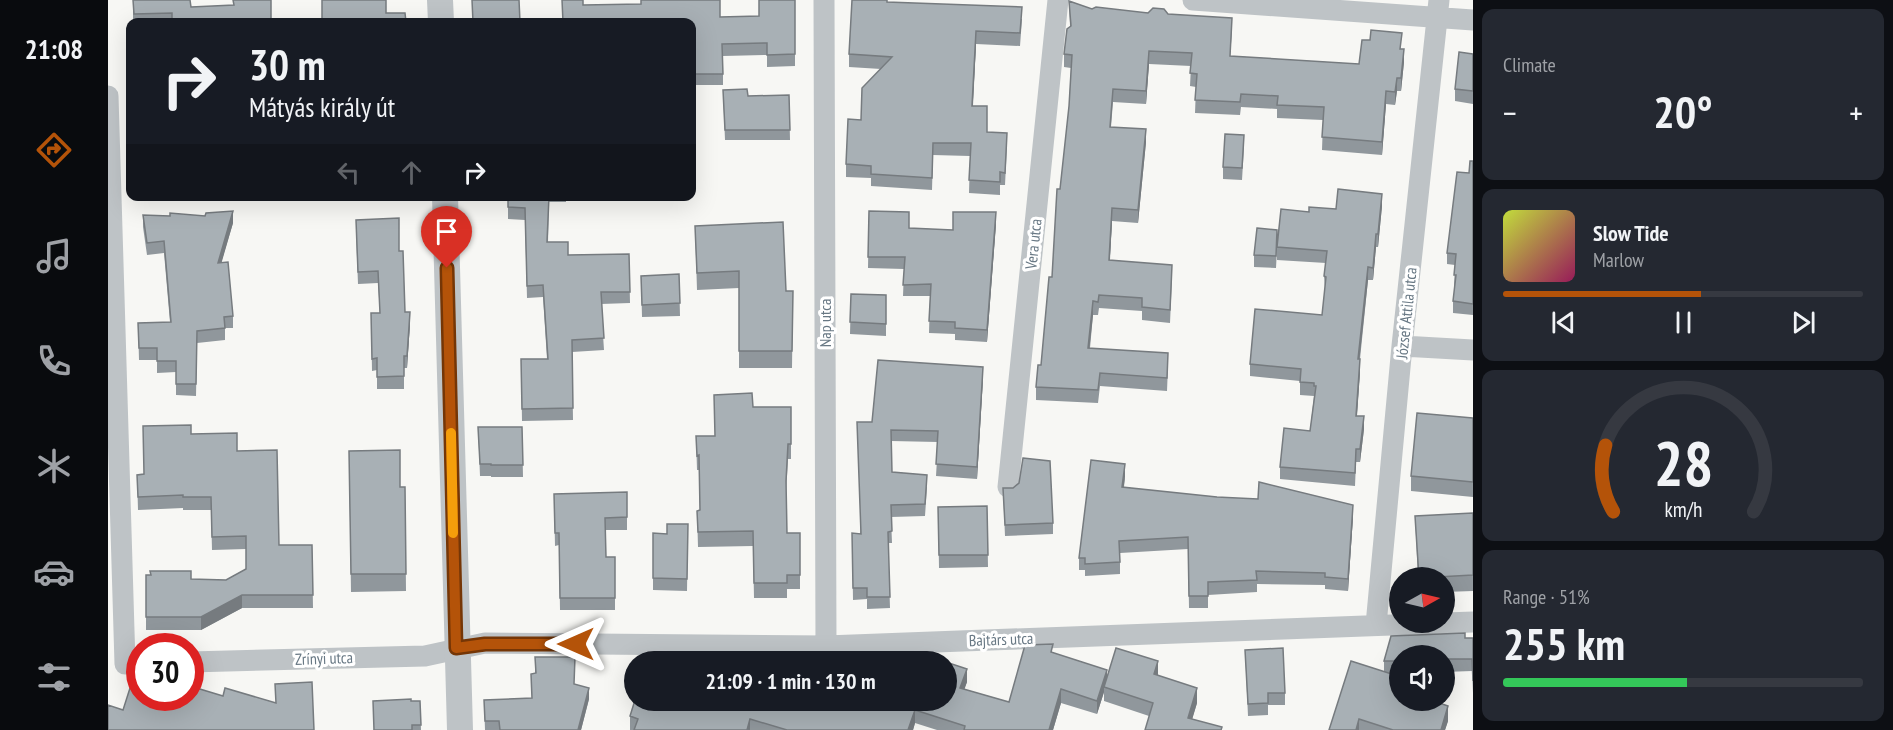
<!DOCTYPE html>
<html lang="en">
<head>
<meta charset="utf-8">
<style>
  :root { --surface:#171b24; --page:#242831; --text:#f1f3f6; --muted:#9ea1a6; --line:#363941; --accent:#b45309 }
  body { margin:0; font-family:"PT Sans Narrow",sans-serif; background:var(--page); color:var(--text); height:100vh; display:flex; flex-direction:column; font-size:22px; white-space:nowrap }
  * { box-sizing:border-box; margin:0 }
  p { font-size:20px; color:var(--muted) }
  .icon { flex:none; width:33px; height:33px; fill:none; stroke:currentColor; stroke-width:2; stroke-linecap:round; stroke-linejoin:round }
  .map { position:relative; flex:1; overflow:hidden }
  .details { display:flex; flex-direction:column; gap:9px; padding:9px; background:#0d0f14; width:420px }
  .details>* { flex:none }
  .guide { position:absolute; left:18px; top:18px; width:570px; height:183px; border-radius:12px; box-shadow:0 6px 24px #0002; background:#171b24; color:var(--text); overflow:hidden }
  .needle { width:39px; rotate:82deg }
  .fabs { position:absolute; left:1281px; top:567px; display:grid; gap:12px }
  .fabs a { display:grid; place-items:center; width:66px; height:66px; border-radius:50%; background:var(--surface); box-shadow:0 6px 24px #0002; font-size:30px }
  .speed { position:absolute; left:18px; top:633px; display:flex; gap:12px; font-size:30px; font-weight:700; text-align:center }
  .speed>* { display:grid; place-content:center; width:78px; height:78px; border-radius:50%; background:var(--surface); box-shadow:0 6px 24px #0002; line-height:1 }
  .speed .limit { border:9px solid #d22; background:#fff; color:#111 }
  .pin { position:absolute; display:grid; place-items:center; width:51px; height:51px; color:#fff; margin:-62px -26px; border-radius:50% 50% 50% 0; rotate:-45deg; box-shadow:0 0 6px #0007 }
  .pin .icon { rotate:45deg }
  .me { position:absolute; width:66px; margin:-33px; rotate:270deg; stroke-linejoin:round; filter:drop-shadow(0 0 4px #0008) }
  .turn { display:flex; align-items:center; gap:21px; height:126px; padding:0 24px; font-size:27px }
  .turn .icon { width:78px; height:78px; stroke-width:2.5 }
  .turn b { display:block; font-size:42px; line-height:51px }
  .lanes { display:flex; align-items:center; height:57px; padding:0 24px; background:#0003; justify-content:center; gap:30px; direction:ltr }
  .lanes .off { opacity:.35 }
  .big { font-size:45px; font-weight:700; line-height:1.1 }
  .details .tile { flex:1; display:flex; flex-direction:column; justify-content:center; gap:9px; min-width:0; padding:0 21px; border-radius:12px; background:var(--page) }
  .details .dial { align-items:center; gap:0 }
  .dial svg { height:156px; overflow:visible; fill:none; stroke:var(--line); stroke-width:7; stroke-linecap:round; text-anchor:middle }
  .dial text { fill:var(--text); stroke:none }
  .song { display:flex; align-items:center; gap:18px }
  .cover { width:72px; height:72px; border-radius:9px; background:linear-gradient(135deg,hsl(70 70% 55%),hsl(330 70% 35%)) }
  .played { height:6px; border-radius:3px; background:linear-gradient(90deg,var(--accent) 55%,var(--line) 55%) }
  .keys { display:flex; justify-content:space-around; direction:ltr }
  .heat { display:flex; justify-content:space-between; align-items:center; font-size:33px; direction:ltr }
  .charge { height:9px; border-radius:4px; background:linear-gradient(90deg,#34c759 51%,var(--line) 0) }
  .trip { position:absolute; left:516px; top:651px; width:333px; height:60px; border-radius:30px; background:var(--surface); box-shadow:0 6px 24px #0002; font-weight:700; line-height:60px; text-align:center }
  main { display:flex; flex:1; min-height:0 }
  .dock { display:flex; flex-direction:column; width:108px; justify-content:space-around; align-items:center; background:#090b0e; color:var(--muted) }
  .dock .icon { width:42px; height:42px }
  .dock .selected { color:var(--accent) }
  .dock b { font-size:27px; color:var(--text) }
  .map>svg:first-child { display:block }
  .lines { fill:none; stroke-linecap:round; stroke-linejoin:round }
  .minor { stroke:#bec3c6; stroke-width:21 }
  .tertiary { stroke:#bec3c6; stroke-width:26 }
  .wall { fill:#90979c }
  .shaded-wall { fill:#767b7f }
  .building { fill:#a8b0b5; stroke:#767b7f; stroke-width:1.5 }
  .route-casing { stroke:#753606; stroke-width:15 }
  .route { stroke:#b45309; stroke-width:10 }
  .slow { stroke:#f59e0b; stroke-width:10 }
  .labels { text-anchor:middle; stroke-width:6; stroke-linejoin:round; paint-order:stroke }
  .street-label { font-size:16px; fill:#687884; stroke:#fff }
</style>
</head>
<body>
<main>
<nav class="dock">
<b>21:08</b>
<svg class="icon selected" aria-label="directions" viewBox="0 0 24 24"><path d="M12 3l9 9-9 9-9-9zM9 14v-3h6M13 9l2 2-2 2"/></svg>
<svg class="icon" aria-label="music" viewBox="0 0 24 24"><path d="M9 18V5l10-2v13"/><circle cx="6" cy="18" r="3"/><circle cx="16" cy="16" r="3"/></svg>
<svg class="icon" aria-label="phone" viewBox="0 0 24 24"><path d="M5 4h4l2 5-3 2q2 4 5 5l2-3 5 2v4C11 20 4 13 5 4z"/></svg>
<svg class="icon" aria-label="climate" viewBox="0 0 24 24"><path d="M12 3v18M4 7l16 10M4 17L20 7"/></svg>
<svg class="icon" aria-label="car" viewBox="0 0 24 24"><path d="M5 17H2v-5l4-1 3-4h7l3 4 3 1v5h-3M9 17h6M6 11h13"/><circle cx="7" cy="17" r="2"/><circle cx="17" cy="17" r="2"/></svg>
<svg class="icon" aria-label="filters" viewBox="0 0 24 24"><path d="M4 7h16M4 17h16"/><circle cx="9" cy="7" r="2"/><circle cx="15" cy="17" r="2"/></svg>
</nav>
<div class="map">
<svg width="1365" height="730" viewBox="0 0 1365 730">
  <rect width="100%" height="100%" fill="#f7f7f4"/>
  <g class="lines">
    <path class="minor" d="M716,0l2,646
      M1085,0l280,20
      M0,96l17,568
      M1294,346l71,4
      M900,487l50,-487
      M1268,625l26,-279 37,-346
      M82,662l235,-6 60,-13 341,3 647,-24"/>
    <path class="tertiary" d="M332,0l1,22
      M337,196l15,534"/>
  </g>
  <path class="wall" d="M25,0l58,7 80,15h-138z
    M454,0h21v5l137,12 39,-1 36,-16v66l-28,1v-12l-44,1v29h-31v-63h-129z
    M961,1l23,8 76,5 64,18 -2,24 129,8 42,-15 3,13 -3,29h-4l-2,14 -9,-1 -4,51 -60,-5 1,-30 -46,-2v-9l-36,-2 -1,8 -45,-2 1,-26 -6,-1 1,-20 -42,-2 -3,40 -33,-2 -2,25 35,15 -8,81 -26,-2 -2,39 62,18 -2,45 -28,-3v-9l-43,-3 -1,7h-5l-3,33 78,18 -1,25 -67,-5 -2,17 -62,-3v-13l5,-22 11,-88 17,-171 2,-38 -7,-1v-13l6,-28z
    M779,2l135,17 -2,27 -44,-2 -3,62 14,26 20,13 -2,40h-5v10l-31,-2 1,-37 -37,-1 -1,35 -61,-4v-8l-25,-1v-13l15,-44 20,-51 -32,-2v-13z
    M1365,54v50l-18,-3v-12z
    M615,90l25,6 41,-1 1,45h-65z
    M1136,147l-2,33 -19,-1v-12z
    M1365,161v154l-20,-2v-12l2,-15h-1l1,-21 -8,-1v-11z
    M400,196h58v6h-17l-1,40 20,13 61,-1 1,49 -29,1 3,46 -32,2 1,68 -51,1 -1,-62h26l-4,-62 -16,1 -2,-78 -17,-1z
    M1274,206l-4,41h-2l-3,33h-5l-8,79v13l-3,44 7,13 -4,33h-4l-1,24 -75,-7v-12l30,-36 4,-35 -14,-1v-14l-50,-5v-12l72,-49 3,-26 -1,-13 2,-13 -49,-3v-11l-1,19 -22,-1v-12l23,-11 32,-32z
    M761,211l40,17 44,2 43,-6 -9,118 -32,-2v-6l-26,-1 1,-37h-27l1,-27 -36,-1z
    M35,215l90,8 -12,40 12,53v12h-8v12l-28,3 -1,53 -20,-1v-23l-19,1v-13h-18l-1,-37 32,-1 -6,-69 -17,2 -4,-28z
    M587,226l91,65h7l-1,77h-53v-80l-42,2z
    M248,232l43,19 6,61 5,12 -3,44h-3v21h-27v-19l-5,1 -1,-58h9l-2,-30 -20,1z
    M571,274l1,42 -38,1 -1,-41z
    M743,294l35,1v41l-36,-2z
    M875,378l-6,101 -41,-3 2,-34 -47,-1 1,31 35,15 -2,29 -34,1 1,26h-4l2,65 -23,1v-10l-14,1 -1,-67 8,1 12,-112z
    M645,407h38v52h-3l-2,34 1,40h13v56h-13v9h-33l-1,-52 -55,1 -1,-36 3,-1 -1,-40h-2l-1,-34h19z
    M1365,418v79l-62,-6v-15z
    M370,427h44l1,50h-32v-1h-11z
    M83,434l46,17 42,94h33l1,63h-71l-41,22h-55v-55l45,4 35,1 20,-11v-20l-34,1 -1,-40h-28v-2l-45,2 -1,-35 6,-1z
    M241,451l51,36h5l1,104 -55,1z
    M1017,477l-1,10 229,30 -5,74 -23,-2v-4l-68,-1v8l-49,3v13h-19l-1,-59 -68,4v21l-35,2v-6h-6v-12z
    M895,488h10l40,35v11l-48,2z
    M519,492v38h-21v27h9v53h-55l-1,-65 -4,1 -1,-52z
    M879,506l1,61 -49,1 -1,-61z
    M1365,513v78l-29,1v-14h-26l-3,-62z
    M580,524l-1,67 -34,-1v-57l14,1z
    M1357,633v5h8v55l-1,-22 -28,1v-16h-44v17h-12l10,3v15h2v9h31l17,6v15l-3,9h-116l22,-69 33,11v-11l7,-25z
    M1137,650l40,43v12h-17v10l-20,1z
    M945,653l54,25 51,-2 39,27 -5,16 30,11 -73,-14 -45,-15v-9l-7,22 -36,-11 -8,27h-116l-22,-7 -2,7h-283v-14l337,-34 -3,7 45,13z
    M427,657l39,27 15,15 -8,31h-96l-1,-30 48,-2 -1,-24 4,-1z
    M303,701h9l1,29h-48z"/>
  <path class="shaded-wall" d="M868,31v13l-4,74v-12z
    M1296,49v13l-3,29v-13z
    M1041,51v13l-3,40v-13z
    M1289,78v13l-2,14v-13z
    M1278,91v13l-4,51v-13z
    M1038,129v13l-8,81v-13z
    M1274,194v12l-4,41v-13z
    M1004,208v13l-3,52v-13z
    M125,211v12l-15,52v-12z
    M888,212v12l-9,118v-12z
    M1268,234v13l-3,33v-12z
    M1260,267v13l-10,92v-13z
    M985,301v14l-5,46v-13z
    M302,312v12l-3,44v-12z
    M1252,359v13l-4,56v-12z
    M875,367v11l-6,101v-12z
    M1256,416v13l-4,33v-13z
    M1017,464v13l-3,22v-12z
    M1245,505v12l-5,74v-12z
    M134,595v13l-41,22v-13z
    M1050,661v15l-4,-2z
    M859,669v13l-7,20v-14z
    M999,670v13l-3,4v5l-7,22v-13z
    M1290,676v15l-4,-2z
    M481,688v11l-8,31h-3z
    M1089,688v15l-8,27 -1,-12z
    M953,689v14l-8,27h-4z
    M1340,706v15l-3,9h-4z
    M807,710v13l-2,7h-5z
    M642,719v11h-3z
    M1251,719v11h-3z"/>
  <path class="building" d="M25,0h57l1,7 43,-2 -1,-5h38v22h-99v-9l-38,1z
    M214,0h64v13h19l1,9h-84z
    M364,0h47l1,22h-47z
    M454,0h21v5l58,-1v-4h79v17l39,-1v-16h36v54l-28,1v-12l-45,1 1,30h-31v-52h-129z
    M744,0h35v2l135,5 -2,26 -44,-2 -4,75h15v26l20,1 -2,40 -5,-1v10l-31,-2 2,-37h-38l-1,35 -61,-4v-8l-25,-2 2,-45 13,1 1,-32 30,-31 -43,-3z
    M961,1l23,8 4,-2 52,6 5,-5 11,1 4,5 64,4 -2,38 129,8 3,-24h8l1,-10 31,3 -2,16h4l-3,29h-4l-2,14 -9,-1 -4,51 -60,-5 2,-30 -47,-2 1,-9 -37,-2 -1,8 -45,-2 2,-26 -7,-1 2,-20 -43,-2 -3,40 -33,-2 -3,38 36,2 -8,81 -26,-2 -3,52 63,5 -2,45 -28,-3v-9l-43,-3 -1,7 -5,-1 -5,47 80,5 -1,25 -67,-5 -2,17 -62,-3 2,-22h3l8,-88h3l5,-88h3l9,-83 3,-51 -8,-1 3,-25 4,-3z
    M1351,52l14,2v37l-18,-2z
    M639,89l1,7 41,-1 1,35h-65l-2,-40z
    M1117,134l19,1 -2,33 -19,-1z
    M1362,161h3v143l-20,-3 3,-26h-2l2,-21 -9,-1 10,-81 12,1z
    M1230,189l44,5 -4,40h-2l-3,34 -5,-1 -10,92h2l-4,57h8l-4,33h-4l-1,24 -75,-6 4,-39 26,3 6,-45h-2v-3l-14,-1 1,-13 -51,-5 5,-55 67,6 4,-38 -2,-1 3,-25 -50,-4 4,-38 28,3v-5l27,2z
    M400,196h41l-2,46h21v13l61,-1 1,38h-29l3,46 -32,2 1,68 -51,1 -1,-50h27l-5,-74 -16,1 -2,-78 -17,-1z
    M125,211l-15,52 10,-1 5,54 -9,1 1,11 -28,3 -1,53h-20v-23h-19v-13h-18l-1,-25 33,-1 -7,-81 -17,2 -4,-28 27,1v-3l35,3 1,-3z
    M761,211l40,1v16l44,2v-18h43l-9,118 -32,-2v-6l-26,-1 2,-37 -28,1 2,-28h-37z
    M291,218v33h4l2,61h5l-3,44h-3v20l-27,1v-19l-5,1 -1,-46h9l-2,-42 -20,1 -2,-52z
    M675,222l3,69h7l-1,60h-53v-80l-42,2 -2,-47z
    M1149,228l20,2 -1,26 -22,-1z
    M571,274l1,29 -38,2 -1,-29z
    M743,294l35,1v29l-36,-2z
    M770,360l105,7 -6,100 -41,-3 2,-33 -47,-1 1,42 35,3 -2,29 -34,1 1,26 -4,1 2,65h-23v-9h-14l-1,-55 9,1 -4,-112h15z
    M644,393l1,14h38v37h-3l-2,37 1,52h13v42h-13v8h-33l-1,-52 -55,1 -1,-21 3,-1 -1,-55 -2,1 -1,-20h19l-1,-41z
    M1309,413l56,5v64l-62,-6z
    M83,425v9l46,-1v18l40,-1 2,95h33l1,50h-71l-41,22h-55v-42h5l-1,-4h41v8l35,1 20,-11v-33l-34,1 -1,-40h-28v-2l-45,2 -1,-22 7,-1 -1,-48z
    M370,427h44l1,38h-32v-1h-11z
    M292,450v37h5l1,87h-55l-2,-123z
    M915,458l27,3 3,62 -48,2 -2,-37h10l6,-5z
    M983,460l34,4 -3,23 95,10 41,2 1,-17 94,23 -5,74 -23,-2v-4l-69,-2 1,9 -49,2v14h-19l-1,-59 -69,4 1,21 -35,2v-6h-6z
    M519,492v25l-22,1 1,39h9v41h-55l-1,-65h-4l-1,-39z
    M879,506l1,49h-49l-1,-48z
    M1365,513v62l-54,3 -4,-62z
    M559,524h21l-1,55 -34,-1v-45l14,1z
    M1357,633v5h8v43l-1,-22h-28v-3h-44v5h-16l7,-25z
    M945,644l-2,8 56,18 -10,31 -36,-12 -12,41h-85l1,-4 -50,-16 -7,20h-121l-37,-11 -3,11h-113l4,-11 -8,-3 5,-16h311v-38l21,7 -7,19 49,14 16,-57z
    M1008,648l42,13 -4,13 43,14 -9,30 34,9 -1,3h-76l8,-27 -49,-16z
    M1175,648l2,45h-17v10l-20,1 -3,-54z
    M700,655l21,7h-23z
    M427,657h40l-1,27 15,4 -11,42h-78l-1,-9h-14l-1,-21 48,-2 -1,-24 5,-1z
    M581,657l15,5h-16z
    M1243,661l47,15 -4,13 6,2v9h31l17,6 -7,24h-48l-34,-11 -3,11h-27z
    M204,682l2,48h-206v-25l15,5 7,-22 10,2v8h23l17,5 2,-5h8v-12l33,10 2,-8 51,15 -1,-19z
    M303,699v2h9l1,24h-9v5h-38l-1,-29z"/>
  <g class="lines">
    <g class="route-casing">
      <path id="route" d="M339,268l9,380 29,-4h91"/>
    </g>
    <use href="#route" class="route"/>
    <path class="slow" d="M343,433l2,100"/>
  </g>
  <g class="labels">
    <g class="street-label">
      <text transform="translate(925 244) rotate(-84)" y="6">Vera utca</text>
      <text transform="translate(1298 313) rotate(-84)" y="6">József Attila utca</text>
      <text transform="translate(717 323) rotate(-90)" y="6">Nap utca</text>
      <text transform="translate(893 639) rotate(-2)" y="6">Bajtárs utca</text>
      <text transform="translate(216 658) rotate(-2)" y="6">Zrínyi utca</text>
    </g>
  </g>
</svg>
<div class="fabs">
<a><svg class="needle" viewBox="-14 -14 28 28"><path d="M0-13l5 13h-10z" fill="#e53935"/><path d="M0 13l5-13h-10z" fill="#9ea1a6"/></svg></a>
<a><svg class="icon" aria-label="sound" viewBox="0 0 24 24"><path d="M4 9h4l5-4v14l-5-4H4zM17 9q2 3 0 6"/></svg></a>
</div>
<div class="speed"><div class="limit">30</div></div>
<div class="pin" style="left:339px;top:268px;background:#d93025"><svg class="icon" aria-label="arrive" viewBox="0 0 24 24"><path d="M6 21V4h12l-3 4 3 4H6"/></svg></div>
<svg class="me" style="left:468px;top:644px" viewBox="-20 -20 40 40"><path d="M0-17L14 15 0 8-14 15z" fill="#b45309" stroke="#fff" stroke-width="4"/></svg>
<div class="trip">21:09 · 1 min · 130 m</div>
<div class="guide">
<div class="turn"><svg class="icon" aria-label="right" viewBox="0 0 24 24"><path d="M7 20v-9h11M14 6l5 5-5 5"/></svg><div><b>30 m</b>Mátyás király út</div></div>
<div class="lanes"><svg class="icon off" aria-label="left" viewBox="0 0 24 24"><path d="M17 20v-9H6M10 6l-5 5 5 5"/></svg><svg class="icon off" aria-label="ahead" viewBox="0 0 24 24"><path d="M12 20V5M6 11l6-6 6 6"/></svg><svg class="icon" aria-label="right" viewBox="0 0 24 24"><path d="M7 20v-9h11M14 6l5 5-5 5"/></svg></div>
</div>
</div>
<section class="details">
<div class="tile"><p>Climate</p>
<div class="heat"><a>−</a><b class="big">20°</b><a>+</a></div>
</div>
<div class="tile">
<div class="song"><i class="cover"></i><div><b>Slow Tide</b><p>Marlow</p></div></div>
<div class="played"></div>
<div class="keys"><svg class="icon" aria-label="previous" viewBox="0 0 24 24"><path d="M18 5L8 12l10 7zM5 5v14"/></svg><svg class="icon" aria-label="pause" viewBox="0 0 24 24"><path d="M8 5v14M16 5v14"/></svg><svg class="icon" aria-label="next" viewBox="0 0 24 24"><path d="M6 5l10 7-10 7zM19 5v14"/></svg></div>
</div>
<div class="tile dial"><svg viewBox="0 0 100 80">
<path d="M14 69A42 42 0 1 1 86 69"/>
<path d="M14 69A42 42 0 0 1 10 35" stroke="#b45309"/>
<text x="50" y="56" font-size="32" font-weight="700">28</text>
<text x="50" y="72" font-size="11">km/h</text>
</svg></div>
<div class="tile"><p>Range · 51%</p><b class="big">255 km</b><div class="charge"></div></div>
</section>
</main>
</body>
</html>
